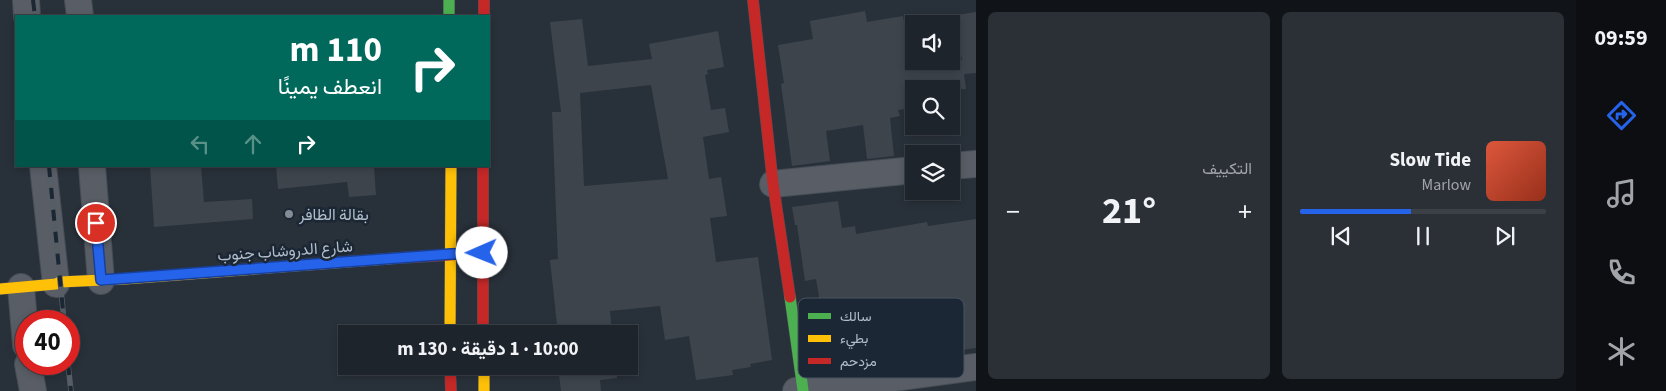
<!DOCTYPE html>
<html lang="ar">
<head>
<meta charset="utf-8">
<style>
  :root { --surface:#1e242b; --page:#2b3037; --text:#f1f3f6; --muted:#a1a4a9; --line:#3c4147; --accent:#2563eb }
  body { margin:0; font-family:"Source Sans 3",Vazirmatn,sans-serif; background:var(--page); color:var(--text); direction:rtl; height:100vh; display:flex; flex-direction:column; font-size:19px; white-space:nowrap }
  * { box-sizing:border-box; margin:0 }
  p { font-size:16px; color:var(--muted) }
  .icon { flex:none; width:28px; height:28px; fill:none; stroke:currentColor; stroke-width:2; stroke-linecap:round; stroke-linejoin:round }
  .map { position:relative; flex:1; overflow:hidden; direction:ltr }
  .drawer { display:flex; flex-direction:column; gap:12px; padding:12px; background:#101418; width:600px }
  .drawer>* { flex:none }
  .banner { position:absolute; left:15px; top:15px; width:475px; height:152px; border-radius:0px; box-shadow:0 2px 8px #0003,0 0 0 1px var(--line); direction:rtl; background:#00695c; color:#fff; overflow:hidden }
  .controls { position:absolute; left:905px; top:15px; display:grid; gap:10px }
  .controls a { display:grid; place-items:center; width:55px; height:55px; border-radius:0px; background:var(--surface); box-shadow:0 2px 8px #0003,0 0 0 1px var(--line); font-size:25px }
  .speed { position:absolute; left:15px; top:310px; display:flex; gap:10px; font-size:25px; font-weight:700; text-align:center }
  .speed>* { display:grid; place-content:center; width:65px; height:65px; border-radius:50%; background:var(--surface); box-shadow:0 2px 8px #0003,0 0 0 1px var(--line); line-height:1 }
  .speed .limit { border:8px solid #d22; background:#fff; color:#111 }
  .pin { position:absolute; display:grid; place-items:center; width:42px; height:42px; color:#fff; margin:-21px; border:2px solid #fff; border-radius:50%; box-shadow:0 1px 5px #0007 }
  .me { position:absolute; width:55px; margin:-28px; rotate:269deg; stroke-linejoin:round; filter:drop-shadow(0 0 4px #0008) }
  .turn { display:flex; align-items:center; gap:18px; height:105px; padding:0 25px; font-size:22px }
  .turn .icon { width:65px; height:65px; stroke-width:2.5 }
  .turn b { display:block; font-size:35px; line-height:42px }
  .lanes { display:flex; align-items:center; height:48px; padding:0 25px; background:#0003; justify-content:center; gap:25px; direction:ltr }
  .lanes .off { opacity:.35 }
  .big { font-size:38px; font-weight:700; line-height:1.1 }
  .drawer .widget { flex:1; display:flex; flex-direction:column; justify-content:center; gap:8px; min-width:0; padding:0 18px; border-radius:8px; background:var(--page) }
  .song { display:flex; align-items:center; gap:15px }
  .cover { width:60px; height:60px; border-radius:8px; background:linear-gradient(135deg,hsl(10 70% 55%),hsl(10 70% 35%)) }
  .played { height:5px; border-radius:2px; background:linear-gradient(90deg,var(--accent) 45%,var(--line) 45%) }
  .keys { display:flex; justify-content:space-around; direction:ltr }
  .heat { display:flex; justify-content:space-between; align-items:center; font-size:28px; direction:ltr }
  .drawer .tiles { flex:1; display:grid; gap:12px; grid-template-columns:repeat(2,1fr) }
  .trip { position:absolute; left:338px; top:325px; width:300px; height:50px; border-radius:0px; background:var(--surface); box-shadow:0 2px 8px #0003,0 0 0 1px var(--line); font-weight:700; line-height:50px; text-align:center; direction:rtl }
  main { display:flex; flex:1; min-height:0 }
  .tabs { display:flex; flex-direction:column; width:90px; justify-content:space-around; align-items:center; background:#0c0e11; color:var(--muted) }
  .tabs .icon { width:35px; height:35px }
  .tabs .selected { color:var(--accent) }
  .tabs b { font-size:22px; color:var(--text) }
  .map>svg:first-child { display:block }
  .building { fill:#3d444c; fill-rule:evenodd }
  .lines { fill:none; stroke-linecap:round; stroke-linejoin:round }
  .street-casing { stroke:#464d55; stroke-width:28 }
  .fast-casing { stroke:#464d55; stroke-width:12 }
  .slow-casing { stroke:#464d55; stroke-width:12 }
  .jam-casing { stroke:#464d55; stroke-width:12 }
  .street { stroke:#595e66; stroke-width:26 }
  .fast { stroke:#4caf50; stroke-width:11 }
  .slow { stroke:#ffc107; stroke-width:11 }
  .jam { stroke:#c62828; stroke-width:11 }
  .rail-casing { stroke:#575d64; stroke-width:5.5 }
  .rail { stroke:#1b2734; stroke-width:4; stroke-dasharray:11; stroke-linecap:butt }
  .route-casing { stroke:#184099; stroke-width:12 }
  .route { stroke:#2563eb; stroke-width:9 }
  .poi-dot { fill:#828c97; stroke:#1b2734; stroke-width:2 }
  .labels { text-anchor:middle; stroke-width:5; stroke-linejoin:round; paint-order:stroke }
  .poi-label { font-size:16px; fill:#b2bdca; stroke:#1b2734; text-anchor:start }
  .street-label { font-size:16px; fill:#b2bdca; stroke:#1b2734 }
  .key { fill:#1b2734; stroke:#485461; stroke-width:1 }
  .key-label { font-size:14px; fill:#b2bdca }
</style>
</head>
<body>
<main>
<nav class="tabs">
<b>09:59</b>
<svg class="icon selected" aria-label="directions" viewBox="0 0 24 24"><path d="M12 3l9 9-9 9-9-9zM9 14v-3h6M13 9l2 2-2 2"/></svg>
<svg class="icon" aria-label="music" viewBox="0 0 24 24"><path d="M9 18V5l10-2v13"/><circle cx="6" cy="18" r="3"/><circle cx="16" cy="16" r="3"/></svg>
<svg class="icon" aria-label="phone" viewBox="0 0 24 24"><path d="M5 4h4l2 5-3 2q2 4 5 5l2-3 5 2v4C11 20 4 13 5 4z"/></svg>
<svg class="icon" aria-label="climate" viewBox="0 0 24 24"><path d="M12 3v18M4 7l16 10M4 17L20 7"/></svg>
</nav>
<section class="drawer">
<div class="tiles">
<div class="widget">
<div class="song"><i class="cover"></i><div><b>Slow Tide</b><p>Marlow</p></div></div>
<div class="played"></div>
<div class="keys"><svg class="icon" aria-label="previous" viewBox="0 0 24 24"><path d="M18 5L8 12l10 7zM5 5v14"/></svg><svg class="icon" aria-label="pause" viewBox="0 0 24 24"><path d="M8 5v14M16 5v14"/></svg><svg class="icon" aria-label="next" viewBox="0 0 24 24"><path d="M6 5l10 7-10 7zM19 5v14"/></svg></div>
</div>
<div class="widget"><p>التكييف</p>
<div class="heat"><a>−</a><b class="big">21°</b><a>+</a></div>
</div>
</div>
</section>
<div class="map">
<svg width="976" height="391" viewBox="0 0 976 391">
  <rect width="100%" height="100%" fill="#283039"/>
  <path class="building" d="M865,11l2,11 36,-6 9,53 50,-9 -2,-12 -9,1v-24l6,-1 -1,-9 20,-3v61l-12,1 2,15h-52v19l-16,2 2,6 -10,2 4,38 -27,3 -4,-34 -37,6 4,30 -38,5 -11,-82 3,-1 -6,-38 35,-6 -3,-18z
    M582,19l6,47 64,-7 -3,-15 69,-13 6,36 -17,3 1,4 -3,1 6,35 14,-2 4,24 -26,5 6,42 12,-2 6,39 -17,2 6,44 42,-5 14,103 -22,4 1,3 -19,3 1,5 -37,5 -7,-44 -24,4 -5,-34 -50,5 2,23h-54l-8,-74 8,-1 -6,-147h9l-11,-90zM651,85l17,94 -84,7 -4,-93z
    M150,166h51l3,36 48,-3 1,20 -99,8z
    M276,166h98l2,29 -27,2 -2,-15 -69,7z
    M838,201l4,27 13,-2 1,8 71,-12 1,4 48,-7v129l-29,4 -3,-22 -23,3v-5l-64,10 4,23 -46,5 -3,-32 13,-2 -9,-53 -11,2 -8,-56h-2l-3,-18z
    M558,366h58l1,12 -17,2 1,11h-40z"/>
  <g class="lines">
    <g class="street-casing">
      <path id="street" d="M26,0l1,16
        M78,0l2,16
        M43,166l13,118
        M92,166l9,115
        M951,166l25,-2
        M773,184l141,-14
        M21,287l5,58
        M28,364l5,27
        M796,391l180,-24"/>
    </g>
    <g class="fast-casing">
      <path id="fast" d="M449,0v16
        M790,297l13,93"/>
    </g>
    <g class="slow-casing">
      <path id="slow" d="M0,289l56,-5 4,-2 64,-3 275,-21
        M450,334l1,-168
        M484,366v25"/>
    </g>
    <g class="jam-casing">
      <path id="jam" d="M484,0v16
        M753,0l20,184 17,113
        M483,166v168
        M399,258l83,-5
        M450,366l1,25"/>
    </g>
    <use href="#street" class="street"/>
    <use href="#fast" class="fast"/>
    <use href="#slow" class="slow"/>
    <use href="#jam" class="jam"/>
    <g class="rail-casing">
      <path id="rail" d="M33,0l2,16
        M49,166l15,155
        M68,364l3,27"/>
    </g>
    <use href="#rail" class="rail"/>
  </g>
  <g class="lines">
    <g class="route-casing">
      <path id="route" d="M96,223l5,57 350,-26 31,-1"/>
    </g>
    <use href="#route" class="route"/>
  </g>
  <circle class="poi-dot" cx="289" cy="214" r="5"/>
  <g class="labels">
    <g class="poi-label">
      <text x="299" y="220">بقالة الظافر</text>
    </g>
    <g class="street-label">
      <text transform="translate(285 250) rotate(-4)" y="6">شارع الدروشاب جنوب</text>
    </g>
  </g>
  <rect x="798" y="298" width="166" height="80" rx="8" class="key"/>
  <rect x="808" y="313" width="23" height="6" fill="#4caf50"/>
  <rect x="808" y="335" width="23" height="7" fill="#ffc107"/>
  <rect x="808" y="358" width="23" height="6" fill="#c62828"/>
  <g class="key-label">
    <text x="840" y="321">سالك</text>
    <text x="840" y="343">بطيء</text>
    <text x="840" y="366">مزدحم</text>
  </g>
</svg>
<div class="controls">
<a><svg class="icon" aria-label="sound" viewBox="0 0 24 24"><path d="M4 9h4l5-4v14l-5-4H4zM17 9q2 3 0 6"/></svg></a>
<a><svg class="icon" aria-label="search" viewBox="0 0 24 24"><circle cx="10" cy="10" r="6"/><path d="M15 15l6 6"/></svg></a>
<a><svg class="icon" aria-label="layers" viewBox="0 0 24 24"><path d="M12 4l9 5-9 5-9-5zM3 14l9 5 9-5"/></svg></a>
</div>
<div class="speed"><div class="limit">40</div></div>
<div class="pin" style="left:96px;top:223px;background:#d93025"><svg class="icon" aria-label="arrive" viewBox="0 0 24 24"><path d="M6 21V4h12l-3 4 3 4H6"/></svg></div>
<svg class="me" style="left:482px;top:253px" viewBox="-20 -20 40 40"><circle r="19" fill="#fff"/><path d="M0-13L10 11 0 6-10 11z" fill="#2563eb"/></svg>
<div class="trip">10:00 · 1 دقيقة · 130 m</div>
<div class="banner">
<div class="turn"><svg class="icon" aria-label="right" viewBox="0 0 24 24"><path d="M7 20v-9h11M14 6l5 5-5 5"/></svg><div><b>110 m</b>انعطف يمينًا</div></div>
<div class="lanes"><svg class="icon off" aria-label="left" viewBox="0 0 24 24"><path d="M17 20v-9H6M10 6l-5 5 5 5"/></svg><svg class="icon off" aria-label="ahead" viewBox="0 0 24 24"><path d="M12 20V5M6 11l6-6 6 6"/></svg><svg class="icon" aria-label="right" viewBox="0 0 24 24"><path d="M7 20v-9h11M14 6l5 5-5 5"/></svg></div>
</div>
</div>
</main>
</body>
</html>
